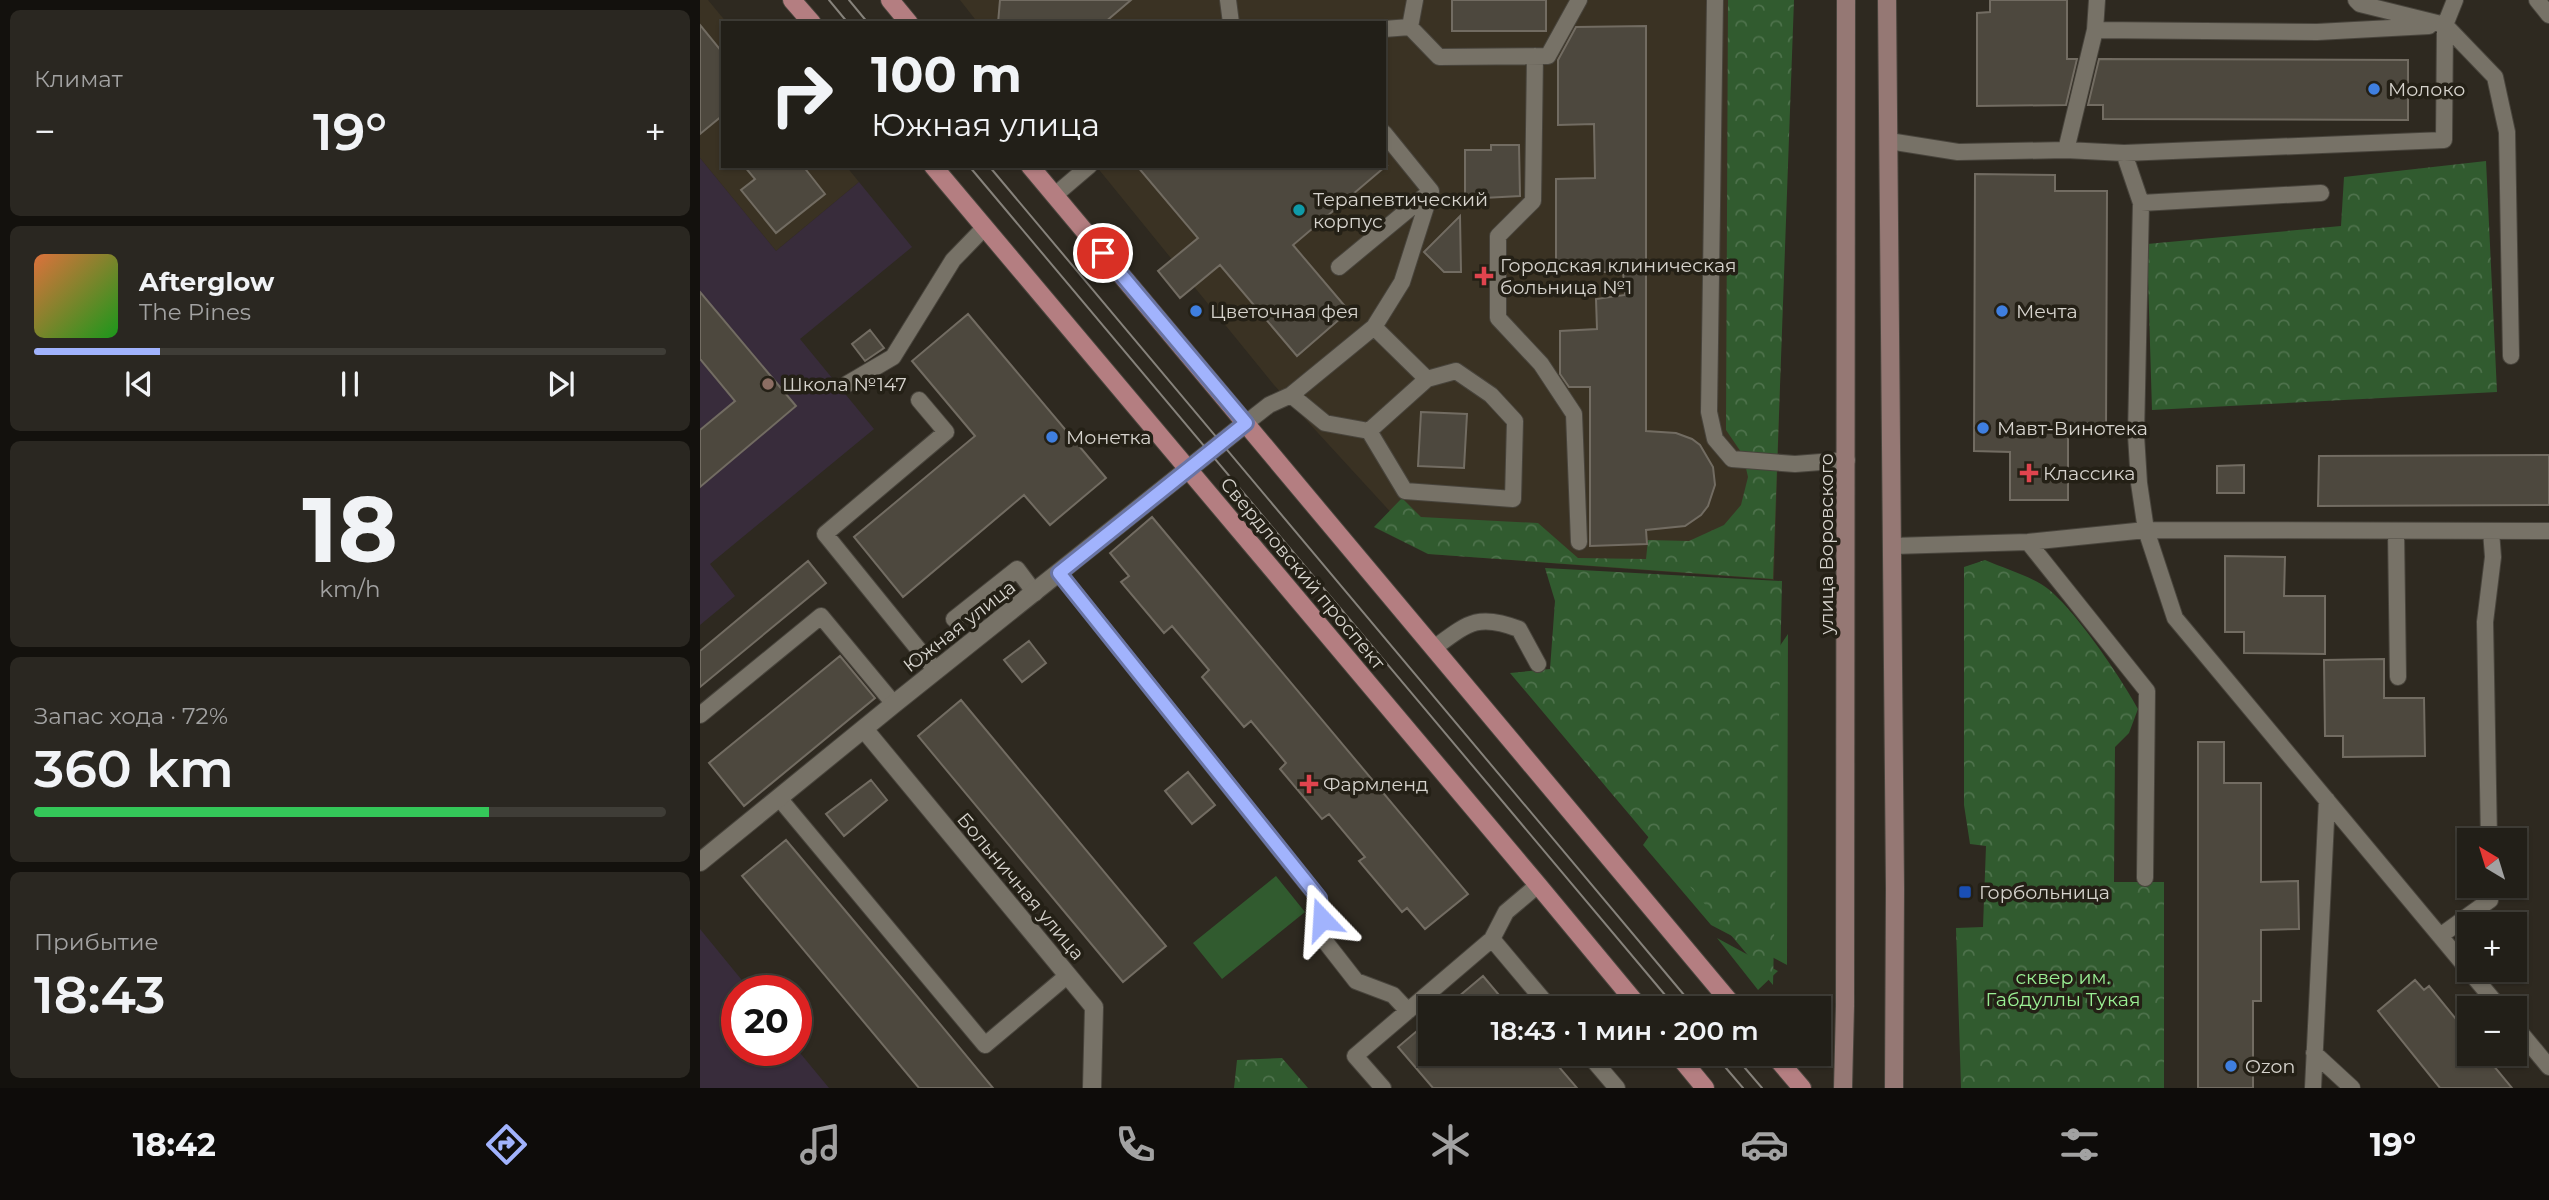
<!DOCTYPE html>
<html lang="ru">
<head>
<meta charset="utf-8">
<style>
  :root { --surface:#221f18; --page:#2a2721; --text:#f1f3f6; --muted:#a2a2a2; --line:#3f3d37; --accent:#a1b3fd }
  body { margin:0; font-family:Montserrat,sans-serif; background:var(--page); color:var(--text); height:100vh; display:flex; flex-direction:column; font-size:26px; white-space:nowrap }
  * { box-sizing:border-box; margin:0 }
  p { font-size:23px; color:var(--muted) }
  .icon { flex:none; width:38px; height:38px; fill:none; stroke:currentColor; stroke-width:2; stroke-linecap:round; stroke-linejoin:round }
  .map { position:relative; flex:1; overflow:hidden }
  .panel { display:flex; flex-direction:column; gap:10px; padding:10px; background:#13110d; width:700px }
  .panel>* { flex:none }
  .top-card { position:absolute; left:21px; top:21px; width:665px; height:147px; border-radius:0px; box-shadow:0 2px 5px #0004,0 0 0 2px var(--line); background:#221f18; color:var(--text); overflow:hidden }
  .needle { width:46px; rotate:322deg }
  .tools { position:absolute; left:1757px; top:828px; display:grid; gap:14px }
  .tools a { display:grid; place-items:center; width:70px; height:70px; border-radius:0px; background:var(--surface); box-shadow:0 2px 5px #0004,0 0 0 2px var(--line); font-size:35px }
  .speed { position:absolute; left:21px; top:975px; display:flex; gap:14px; font-size:35px; font-weight:700; text-align:center }
  .speed>* { display:grid; place-content:center; width:91px; height:91px; border-radius:50%; background:var(--surface); box-shadow:0 2px 5px #0004,0 0 0 2px var(--line); line-height:1 }
  .speed .limit { border:10px solid #d22; background:#fff; color:#111 }
  .pin { position:absolute; display:grid; place-items:center; width:60px; height:60px; color:#fff; margin:-30px; border:4px solid #fff; border-radius:50%; box-shadow:0 2px 7px #0007 }
  .me { position:absolute; width:77px; margin:-38px; rotate:340deg; stroke-linejoin:round; filter:drop-shadow(0 0 5px #0008) }
  .turn { display:flex; align-items:center; gap:24px; height:147px; padding:0 35px; font-size:32px }
  .turn .icon { width:91px; height:91px; stroke-width:2.5 }
  .turn b { display:block; font-size:49px; line-height:60px }
  .big { font-size:52px; font-weight:600; line-height:1.1 }
  .panel .widget { flex:1; display:flex; flex-direction:column; justify-content:center; gap:10px; min-width:0; padding:0 24px; border-radius:10px; background:var(--page) }
  .panel .dial { align-items:center; gap:0 }
  .dial b { font-size:91px; line-height:1 }
  .song { display:flex; align-items:center; gap:21px }
  .cover { width:84px; height:84px; border-radius:10px; background:linear-gradient(135deg,hsl(20 70% 55%),hsl(120 70% 35%)) }
  .played { height:7px; border-radius:4px; background:linear-gradient(90deg,var(--accent) 20%,var(--line) 20%) }
  .keys { display:flex; justify-content:space-around; direction:ltr }
  .heat { display:flex; justify-content:space-between; align-items:center; font-size:38px; direction:ltr }
  .charge { height:10px; border-radius:5px; background:linear-gradient(90deg,#34c759 72%,var(--line) 0) }
  .trip { position:absolute; left:718px; top:996px; width:413px; height:70px; border-radius:0px; background:var(--surface); box-shadow:0 2px 5px #0004,0 0 0 2px var(--line); font-weight:600; line-height:70px; text-align:center }
  .tab-bar { display:flex; height:112px; justify-content:space-around; align-items:center; background:#0e0c0a; color:var(--muted) }
  .tab-bar .icon { width:49px; height:49px }
  .tab-bar .active { color:var(--accent) }
  .tab-bar b { font-size:32px; color:var(--text) }
  main { display:flex; flex:1; min-height:0 }
  .map>svg:first-child { display:block }
  .built { fill:#3a3223 }
  .education { fill:#382c3b }
  .grass { fill:#315b2f }
  .forest { fill:url(#forest-crowns) }
  .building { fill:#4d483e; stroke:#726c62; stroke-width:2 }
  .lines { fill:none; stroke-linecap:round; stroke-linejoin:round }
  .lane-casing { stroke:#48443c; stroke-width:18 }
  .street-casing { stroke:#48443c; stroke-width:20 }
  .secondary-casing { stroke:#48443c; stroke-width:20 }
  .primary-casing { stroke:#48443c; stroke-width:20 }
  .lane { stroke:#777267; stroke-width:16 }
  .street { stroke:#777267; stroke-width:18 }
  .secondary { stroke:#957874; stroke-width:18 }
  .primary { stroke:#b47e81; stroke-width:18 }
  .tram { stroke:#86827b; stroke-width:2 }
  .route-casing { stroke:#6974a4; stroke-width:18 }
  .route { stroke:#a1b3fd; stroke-width:12 }
  .shop-dot { fill:#3f7fe0; stroke:#242016; stroke-width:2.5 }
  .culture-dot { fill:#0f9aa8; stroke:#242016; stroke-width:2.5 }
  .health-dot { fill:#e0444e; stroke:#242016; stroke-width:2.5 }
  .education-dot { fill:#8d6e63; stroke:#242016; stroke-width:2.5 }
  .transit-dot { fill:#1a4fb4; stroke:#242016; stroke-width:2.5 }
  .labels { text-anchor:middle; stroke-width:7; stroke-linejoin:round; paint-order:stroke }
  .poi-label { font-size:19px; fill:#d6d3cd; stroke:#242016; text-anchor:start }
  .street-label { font-size:19px; fill:#d6d3cd; stroke:#242016 }
  .park-label { font-size:19px; fill:#9af094; stroke:#242016 }
</style>
</head>
<body>
<main>
<section class="panel">
<div class="widget"><p>Климат</p>
<div class="heat"><a>−</a><b class="big">19°</b><a>+</a></div>
</div>
<div class="widget">
<div class="song"><i class="cover"></i><div><b>Afterglow</b><p>The Pines</p></div></div>
<div class="played"></div>
<div class="keys"><svg class="icon" aria-label="previous" viewBox="0 0 24 24"><path d="M18 5L8 12l10 7zM5 5v14"/></svg><svg class="icon" aria-label="pause" viewBox="0 0 24 24"><path d="M8 5v14M16 5v14"/></svg><svg class="icon" aria-label="next" viewBox="0 0 24 24"><path d="M6 5l10 7-10 7zM19 5v14"/></svg></div>
</div>
<div class="widget dial"><b>18</b><p>km/h</p></div>
<div class="widget"><p>Запас хода · 72%</p><b class="big">360 km</b><div class="charge"></div></div>
<div class="widget"><p>Прибытие</p><b class="big">18:43</b></div>
</section>
<div class="map">
<svg width="1849" height="1088" viewBox="0 0 1849 1088">
  <defs>
    <pattern id="forest-crowns" width="20" height="18" patternUnits="userSpaceOnUse" patternTransform="scale(1.75)"><rect width="20" height="18" fill="#315b2f"/><path d="M2 6a3 3 0 1 1 6 0M12 15a3 3 0 1 1 6 0" fill="none" stroke="#4e724c"/></pattern>
  </defs>
  <rect width="100%" height="100%" fill="#2e2920"/>
  <path class="built" d="M0,0h8l19,23h-4v143h123l13,16 -83,69 -76,-93z
    M260,0h832l-18,580 -345,-26 -155,-169 -178,-219h288v-143h-406z"/>
  <path class="education" d="M0,158l76,93 83,-69 53,65 -112,92 74,90 -164,135 25,32 -35,29z
    M0,929l50,61h-13v60h59v-2l33,40h-129z"/>
  <path class="grass" d="M1088,634l-1,331 -76,-40 -68,-80z
    M576,876l29,36 -83,67 -29,-36z
    M1017,938l61,33 -20,19z"/>
  <path class="forest" d="M1028,0h66l-21,579 -345,-25 -54,-27 28,-29 19,19 117,6 40,35 68,1 2,-19 41,1 35,-16 17,-20 7,-28 -5,-22 -17,-25z
    M1786,161l11,231 -345,18 -5,-166 194,-18 3,-49z
    M1285,560c18,8 39,14 56,24 28,16 81,95 97,125l-9,24 -14,14 -1,135h50v206h-203l-5,-160 27,-1 3,-81 -16,-2 -6,-39v-238z
    M845,568l237,13 -9,404 -263,-312 40,-4 5,-68z
    M582,1058l26,30h-74l3,-28z"/>
  <path class="building" d="M300,0h131l-27,23h-106z
    M752,0h94v31h-94z
    M1290,0h77v59h10l-11,46 -89,1v-93l13,-1z
    M0,25l23,28v62l-23,19z
    M946,26v405l30,2 16,6 8,6 13,22 2,18 -7,21 -7,9 -16,11 -39,4 1,14 -57,2v-159h-21l-9,-13v-43l37,-2 -1,-30 29,-4 -2,-23h-67v-93l39,-1 -1,-54 -36,1v-65l18,-33z
    M1399,59l309,1v60l-305,-1v-14h-15z
    M791,145h28l1,51 -55,3v-49h26z
    M44,166h59l22,28 -49,39 -35,-43 14,-11z
    M437,166h249l-93,79 56,66 -52,45 -77,-91 -40,33 -22,-27 40,-33z
    M1275,174l80,1v16h52l-1,244h-38v65h-58v-48l-36,-1z
    M760,216l1,56h-17l-20,-20z
    M0,292l96,114 -96,81v-57l35,-29 -35,-42z
    M268,314l138,164 -56,47 -26,-30 -121,102 -49,-60 121,-101 -63,-75z
    M170,330l14,18 -19,13 -13,-17z
    M721,412l46,2 -3,54 -46,-2z
    M1849,455v50l-231,1 1,-50z
    M1544,465v28h-27v-27z
    M452,517l316,377 -43,35 -18,-21 -5,4 -43,-51 6,-4 -36,-43 -7,5 -42,-50 6,-6 -35,-42 -7,6 -42,-50 7,-7 -37,-44 -8,7 -43,-51 8,-6 -19,-23z
    M1525,556l60,1 -1,39h41v58l-81,-1v-21h-19z
    M108,561l18,22 -126,104v-36z
    M329,641l17,22 -24,19 -18,-22z
    M140,656l35,42 -131,108 -35,-43z
    M1684,659v39h40l1,58 -82,1v-21h-18l-1,-76z
    M261,700l205,246 -43,36 -205,-246z
    M1498,742h26v41h37v99l37,-1 1,48 -38,1v71h-8v87h-55z
    M488,772l27,33 -23,19 -27,-33z
    M171,780l16,20 -43,36 -18,-22z
    M86,840l130,155 77,93h-74l-177,-212z
    M783,976l27,32h-65z
    M1715,980l9,10 5,-4 40,49v19h15l28,34h-72l-62,-77z
    M730,1020v34h118l29,34h-144l-35,-41z"/>
  <g class="lines">
    <g class="lane-casing">
      <path id="lane" d="M528,0l3,23
        M1015,0l-6,412 6,27 17,20 63,5 52,-4
        M1656,0l4,4 85,21 50,52 12,55 4,224
        M1837,0l12,15
        M710,27l29,30 109,-1 31,-56
        M684,29l26,-2 5,-27
        M1395,30l222,2 112,-6
        M835,56l-2,145 -35,35v82l43,46 33,50 5,128
        M1189,141l69,11 108,-2 58,3 320,-13 1,-115 10,-25
        M1366,150l29,-120 2,-30
        M1424,153l17,50 180,-10
        M355,195l34,-29
        M1441,203l-5,232 3,48 7,47 29,88 325,390
        M639,267l92,-76
        M674,327l53,52
        M147,384l46,-27 60,-97 32,-33
        M591,395l83,-68 28,-45 29,-91 -47,-58
        M219,400l27,32 -121,102 111,137
        M546,423l23,-18 22,-10 34,28 44,8 36,60 108,8 2,-78 -24,-26 -35,-24 -29,8 -58,52
        M1696,531l2,146
        M1328,542l119,149 -2,187
        M1193,546l135,-4 118,-12 403,1
        M359,573l260,326 5,41 32,41 37,14 15,16
        M254,619l63,-50 18,24
        M734,648c34,-25 44,-35 85,-19l19,35
        M0,715l121,-99 73,88
        M79,798l206,247 83,-70
        M1789,840l-4,-218 8,-65 -2,-26
        M1740,936l50,-36v-14
        M792,939l58,69
        M1815,1026l34,41
        M1614,1053l38,35
        M888,1054l29,34
        M683,1088l-28,-32 137,-117 14,-27 32,-27
        M1613,1088l14,-288"/>
    </g>
    <g class="street-casing">
      <path id="street" d="M164,729l230,278 -2,81
        M0,862l194,-158 352,-281"/>
    </g>
    <g class="secondary-casing">
      <path id="secondary" d="M1187,0l8,889 -1,199
        M1143,1088l2,-82 1,-1006"/>
    </g>
    <g class="primary-casing">
      <path id="primary" d="M92,0l20,23
        M190,0l19,23
        M233,166l605,719 102,123
        M330,166l705,842
        M977,1054l28,34
        M1073,1054l29,34"/>
    </g>
    <use href="#lane" class="lane"/>
    <use href="#street" class="street"/>
    <use href="#secondary" class="secondary"/>
    <use href="#primary" class="primary"/>
    <path class="tram" d="M129,0l19,23
      M149,0l19,23
      M269,166l707,842
      M289,166l706,842
      M1014,1054l29,34
      M1033,1054l29,34"/>
  </g>
  <g class="lines">
    <g class="route-casing">
      <path id="route" d="M403,253l143,170 -187,150 260,325 3,21"/>
    </g>
    <use href="#route" class="route"/>
  </g>
  <g class="shop-dot">
    <circle cx="1674" cy="89" r="7"/>
    <circle cx="496" cy="311" r="7"/>
    <circle cx="1302" cy="311" r="7"/>
    <circle cx="1283" cy="428" r="7"/>
    <circle cx="352" cy="437" r="7"/>
    <circle cx="1531" cy="1066" r="7"/>
  </g>
  <circle class="culture-dot" cx="599" cy="210" r="7"/>
  <g class="health-dot">
    <path d="M780.5 265.5h7v7h7v7h-7v7h-7v-7h-7v-7h7z"/>
    <path d="M1325.5 462.5h7v7h7v7h-7v7h-7v-7h-7v-7h7z"/>
    <path d="M605.5 773.5h7v7h7v7h-7v7h-7v-7h-7v-7h7z"/>
  </g>
  <circle class="education-dot" cx="68" cy="384" r="7"/>
  <rect class="transit-dot" x="1258" y="885" width="14" height="14" rx="3.5"/>
  <g class="labels">
    <g class="poi-label">
      <text x="1688" y="96">Молоко</text>
      <text x="613" y="206">Терапевтический<tspan x="613" dy="22">корпус</tspan></text>
      <text x="800" y="272">Городская клиническая<tspan x="800" dy="22">больница №1</tspan></text>
      <text x="510" y="318">Цветочная фея</text>
      <text x="1316" y="318">Мечта</text>
      <text x="82" y="391">Школа №147</text>
      <text x="1297" y="435">Мавт-Винотека</text>
      <text x="366" y="444">Монетка</text>
      <text x="1343" y="480">Классика</text>
      <text x="623" y="791">Фармленд</text>
      <text x="1279" y="899">Горбольница</text>
      <text x="1545" y="1073">Ozon</text>
    </g>
    <g class="street-label">
      <text transform="translate(1126 544) rotate(-90)" y="7">улица Воровского</text>
      <text transform="translate(603 573) rotate(50)" y="7">Свердловский проспект</text>
      <text transform="translate(259 626) rotate(-38)" y="7">Южная улица</text>
      <text transform="translate(321 886) rotate(50)" y="7">Больничная улица</text>
    </g>
    <g class="park-label">
      <text x="1363" y="984">сквер им.<tspan x="1363" dy="22">Габдуллы Тукая</tspan></text>
    </g>
  </g>
</svg>
<div class="tools">
<a><svg class="needle" viewBox="-14 -14 28 28"><path d="M0-13l5 13h-10z" fill="#e53935"/><path d="M0 13l5-13h-10z" fill="#a2a2a2"/></svg></a>
<a>+</a>
<a>−</a>
</div>
<div class="speed"><div class="limit">20</div></div>
<div class="pin" style="left:403px;top:253px;background:#d93025"><svg class="icon" aria-label="arrive" viewBox="0 0 24 24"><path d="M6 21V4h12l-3 4 3 4H6"/></svg></div>
<svg class="me" style="left:622px;top:919px" viewBox="-20 -20 40 40"><path d="M0-17L14 15 0 8-14 15z" fill="#a1b3fd" stroke="#fff" stroke-width="4"/></svg>
<div class="trip">18:43 · 1 мин · 200 m</div>
<div class="top-card">
<div class="turn"><svg class="icon" aria-label="right" viewBox="0 0 24 24"><path d="M7 20v-9h11M14 6l5 5-5 5"/></svg><div><b>100 m</b>Южная улица</div></div>
</div>
</div>
</main>
<nav class="tab-bar">
<b>18:42</b>
<svg class="icon active" aria-label="directions" viewBox="0 0 24 24"><path d="M12 3l9 9-9 9-9-9zM9 14v-3h6M13 9l2 2-2 2"/></svg>
<svg class="icon" aria-label="music" viewBox="0 0 24 24"><path d="M9 18V5l10-2v13"/><circle cx="6" cy="18" r="3"/><circle cx="16" cy="16" r="3"/></svg>
<svg class="icon" aria-label="phone" viewBox="0 0 24 24"><path d="M5 4h4l2 5-3 2q2 4 5 5l2-3 5 2v4C11 20 4 13 5 4z"/></svg>
<svg class="icon" aria-label="climate" viewBox="0 0 24 24"><path d="M12 3v18M4 7l16 10M4 17L20 7"/></svg>
<svg class="icon" aria-label="car" viewBox="0 0 24 24"><path d="M5 17H2v-5l4-1 3-4h7l3 4 3 1v5h-3M9 17h6M6 11h13"/><circle cx="7" cy="17" r="2"/><circle cx="17" cy="17" r="2"/></svg>
<svg class="icon" aria-label="filters" viewBox="0 0 24 24"><path d="M4 7h16M4 17h16"/><circle cx="9" cy="7" r="2"/><circle cx="15" cy="17" r="2"/></svg>
<b>19°</b>
</nav>
</body>
</html>
